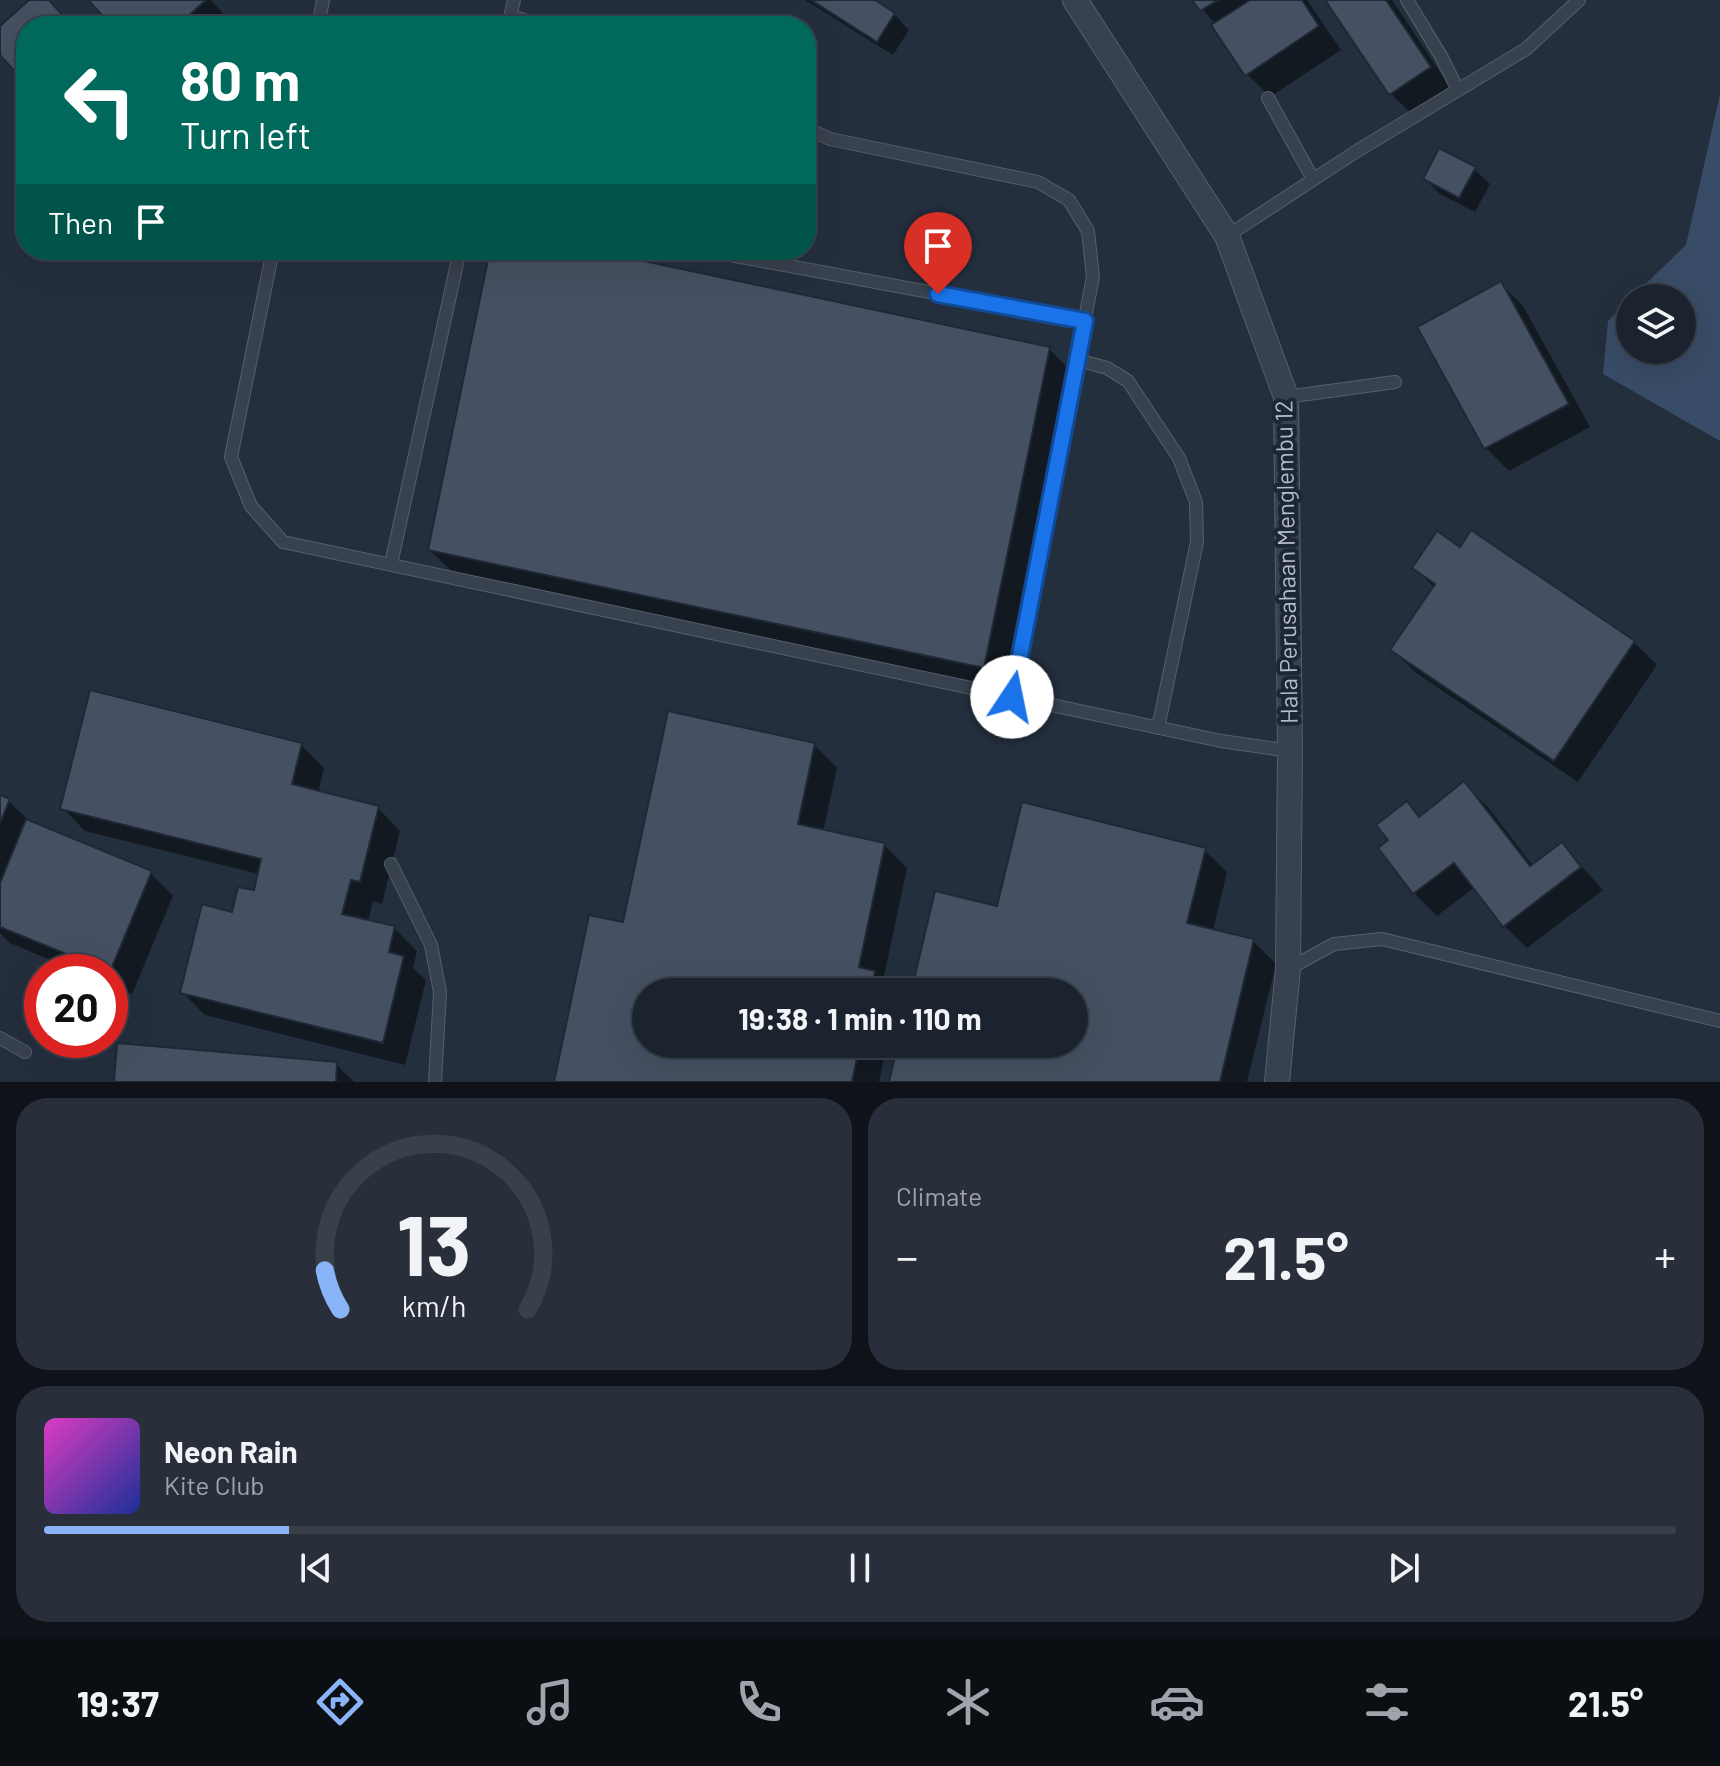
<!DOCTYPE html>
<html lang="en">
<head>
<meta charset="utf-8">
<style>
  :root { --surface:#1b232e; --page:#282f3a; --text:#f1f3f6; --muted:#a0a4aa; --line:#39404a; --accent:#8ab4f8 }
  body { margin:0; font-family:Barlow,sans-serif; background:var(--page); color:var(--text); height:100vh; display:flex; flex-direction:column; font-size:30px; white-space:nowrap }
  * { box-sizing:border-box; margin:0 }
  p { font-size:26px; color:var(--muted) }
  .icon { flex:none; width:44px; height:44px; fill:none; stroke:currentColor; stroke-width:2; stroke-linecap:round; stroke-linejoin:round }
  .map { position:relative; height:1082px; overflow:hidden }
  .drawer { display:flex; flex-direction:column; gap:16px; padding:16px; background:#0f1319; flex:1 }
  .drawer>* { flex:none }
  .top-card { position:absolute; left:16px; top:16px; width:800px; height:244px; border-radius:32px; box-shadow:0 8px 32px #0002,0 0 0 2px var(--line); background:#00695c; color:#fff; overflow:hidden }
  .buttons { position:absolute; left:1616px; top:284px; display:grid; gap:16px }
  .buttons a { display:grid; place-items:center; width:80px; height:80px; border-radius:50%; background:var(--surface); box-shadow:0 8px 32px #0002,0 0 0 2px var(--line); font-size:40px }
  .speed { position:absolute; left:24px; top:954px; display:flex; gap:16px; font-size:40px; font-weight:700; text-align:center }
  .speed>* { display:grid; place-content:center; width:104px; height:104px; border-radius:50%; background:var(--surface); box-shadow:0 8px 32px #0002,0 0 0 2px var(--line); line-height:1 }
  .speed .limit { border:12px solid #d22; background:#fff; color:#111 }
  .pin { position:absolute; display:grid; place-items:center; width:68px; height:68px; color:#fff; margin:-82px -34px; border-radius:50% 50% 50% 0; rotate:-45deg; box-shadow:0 0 8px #0007 }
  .pin .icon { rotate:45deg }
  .me { position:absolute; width:88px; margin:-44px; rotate:11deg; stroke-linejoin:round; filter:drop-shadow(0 0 6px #0008) }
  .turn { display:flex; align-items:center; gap:28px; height:168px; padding:0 32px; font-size:36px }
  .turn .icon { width:104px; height:104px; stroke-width:2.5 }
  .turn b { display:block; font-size:56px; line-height:68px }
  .then { display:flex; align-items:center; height:76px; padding:0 32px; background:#0003; gap:16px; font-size:30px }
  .big { font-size:60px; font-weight:700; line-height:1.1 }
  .drawer .tile { flex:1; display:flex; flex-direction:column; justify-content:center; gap:12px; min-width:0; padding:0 28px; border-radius:32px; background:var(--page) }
  .drawer .dial { align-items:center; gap:0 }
  .dial svg { height:208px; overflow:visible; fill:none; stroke:var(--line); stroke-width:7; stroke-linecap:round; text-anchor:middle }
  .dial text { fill:var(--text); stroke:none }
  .song { display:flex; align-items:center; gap:24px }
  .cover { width:96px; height:96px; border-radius:12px; background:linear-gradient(135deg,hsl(310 70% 55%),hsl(230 70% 35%)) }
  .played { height:8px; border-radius:4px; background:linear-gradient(90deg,var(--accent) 15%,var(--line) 15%) }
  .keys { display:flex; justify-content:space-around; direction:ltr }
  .heat { display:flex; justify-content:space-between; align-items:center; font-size:44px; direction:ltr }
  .drawer .tiles { flex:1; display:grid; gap:16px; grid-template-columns:1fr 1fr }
  .tile:last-child { grid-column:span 2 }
  .trip { position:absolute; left:632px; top:978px; width:456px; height:80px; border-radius:40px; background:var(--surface); box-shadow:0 8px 32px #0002,0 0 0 2px var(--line); font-weight:700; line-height:80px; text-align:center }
  .dock { display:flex; height:128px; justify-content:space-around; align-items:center; background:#0b0e12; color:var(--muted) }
  .dock .icon { width:56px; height:56px }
  .dock .selected { color:var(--accent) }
  .dock b { font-size:36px; color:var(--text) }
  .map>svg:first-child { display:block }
  .water { fill:#394c67 }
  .shadow { fill:#0007 }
  .building { fill:#455162; stroke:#1f2835; stroke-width:2 }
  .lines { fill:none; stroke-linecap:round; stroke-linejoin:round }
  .lane-casing { stroke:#565f6c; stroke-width:14 }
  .street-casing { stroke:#565f6c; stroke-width:26 }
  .lane { stroke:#38414e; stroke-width:12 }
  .street { stroke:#38414e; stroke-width:24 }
  .route-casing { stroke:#114b97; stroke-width:20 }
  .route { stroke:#1a73e8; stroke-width:14 }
  .labels { text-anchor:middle; stroke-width:8; stroke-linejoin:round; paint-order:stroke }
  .street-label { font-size:24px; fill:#b4bcc9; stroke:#1d2633 }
</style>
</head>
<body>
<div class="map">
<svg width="1720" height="1082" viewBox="0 0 1720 1082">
  <rect width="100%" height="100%" fill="#242f3e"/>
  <path class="water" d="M1720,94v347l-117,-67 5,-53 22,-22v51h52v-52h-51l55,-53z"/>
  <path class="shadow" d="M91,0h120l19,21 -5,5h-110z
    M805,0h66l23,14 15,16 -16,25z
    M1195,0h112l34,50 -71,47 -23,-23 -31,-49z
    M1328,0h64l60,90 -38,26 -23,-22z
    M1474,169l16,15 -15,28 -35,-18 -15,-15z
    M492,250h90l467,99 23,23 -66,318 -553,-117 -23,-23z
    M1501,284l22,22 67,121 -81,44 -23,-23 -67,-120z
    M1461,549l173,93 23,23 -79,117 -162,-109 -23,-23 42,-62 -21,-20z
    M301,745l23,23 -6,25 60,15 22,23 -18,73 -9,-3 -5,21 26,6 23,23 -4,17 13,12 -21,85 -200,-50 -23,-23 51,-78 22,-21 4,-19 -174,-43 -22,-23z
    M814,745l23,23 -14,64 61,13 23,23 -24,113 11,11h-248v52h241l-8,38h-323l68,-158z
    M1464,784l23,22 46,60 29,-21 41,45 -76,58 -22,-22 -30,-39 -38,29 -23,-23 -23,-52 16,-37 14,14z
    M0,797l9,4 22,22 119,50 23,23 -41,98 -22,-9v-13h-31l-69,-29 -10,-10z
    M1204,850l23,22 -14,59 40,10 23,23 -29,118h-356l9,-38h174v-52h-161l85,-83z
    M336,1064l18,18h-238z"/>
  <path class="building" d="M29,0h20l23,26h-46v58l-26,-29v-29z
    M88,0h118l-29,26h-65z
    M811,0h64l20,13 -18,29z
    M1192,0h26l-18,11z
    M1250,0h52l17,26 -74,50 -34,-51z
    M1325,0h61l45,67 -42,28z
    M1439,148l37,19 -17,31 -36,-19z
    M490,250h102l458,97 -66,321 -556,-118z
    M1501,281l68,123 -85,45 -67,-122z
    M1471,530l164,111 -81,120 -164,-111 45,-66 -23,-16 25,-37 23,16z
    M90,690l212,53 -10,41 87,22 -19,76 -9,-2 -9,34 53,12 -6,26 15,4 -21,87 -203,-50 22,-89 30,8 6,-25 16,3 7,-31 -201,-50z
    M668,711l147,32 -17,81 87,19 -26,124 16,4 -4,21h-225v52h214l-8,38h-298l35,-167 34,7z
    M1464,781l66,85 32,-24 19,25 -78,60 -49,-64 -41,31 -35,-46 10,-8 -12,-15 31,-24 12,16z
    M0,795l10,4 -10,24z
    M1022,802l184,46 -19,75 67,16 -34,143h-331l9,-38h176v-52h-163l24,-101 62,15z
    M26,819l126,52 -42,101 -110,-45v-44z
    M117,1043l220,19 -1,20h-222z"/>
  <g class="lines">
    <g class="lane-casing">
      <path id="lane" d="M1407,0l34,56 17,34
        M510,16l35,10
        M318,26l5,-26
        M508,26l6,-26
        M1268,98l45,81
        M806,128l24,11 208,43 31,18 19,31 5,46 -81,420
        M1227,236l130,-85 169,-102 53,-49
        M273,250l-42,207 20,49 32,36 938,199 69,10
        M703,250l382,71
        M1078,360l29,8 21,13 51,77 17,44 1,40 -39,186
        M1286,397l109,-15
        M391,564l69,-314
        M391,864l40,81 9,47 -5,90
        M1288,969l46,-25 48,-5 338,82
        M0,1038l25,14"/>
    </g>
    <g class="street-casing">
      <path id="street" d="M1075,0l152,236 59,161 4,354 -2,218 -11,113"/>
    </g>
    <use href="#lane" class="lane"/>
    <use href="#street" class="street"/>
  </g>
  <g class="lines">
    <g class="route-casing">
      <path id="route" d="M938,294l147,27 -73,376"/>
    </g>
    <use href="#route" class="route"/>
  </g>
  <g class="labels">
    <g class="street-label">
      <text transform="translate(1287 562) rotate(-91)" y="8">Hala Perusahaan Menglembu 12</text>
    </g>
  </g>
</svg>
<div class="buttons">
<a><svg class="icon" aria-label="layers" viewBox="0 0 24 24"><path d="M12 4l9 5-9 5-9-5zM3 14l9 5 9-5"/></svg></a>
</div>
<div class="speed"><div class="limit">20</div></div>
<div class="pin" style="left:938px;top:294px;background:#d93025"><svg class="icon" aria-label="arrive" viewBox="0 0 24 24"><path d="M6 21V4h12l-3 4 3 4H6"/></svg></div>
<svg class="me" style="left:1012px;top:697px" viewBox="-20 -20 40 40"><circle r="19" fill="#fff"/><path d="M0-13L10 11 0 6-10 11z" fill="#1a73e8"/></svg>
<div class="trip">19:38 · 1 min · 110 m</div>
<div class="top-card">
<div class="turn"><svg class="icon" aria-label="left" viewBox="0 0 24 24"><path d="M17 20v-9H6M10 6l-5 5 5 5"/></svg><div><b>80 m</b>Turn left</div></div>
<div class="then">Then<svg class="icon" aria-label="arrive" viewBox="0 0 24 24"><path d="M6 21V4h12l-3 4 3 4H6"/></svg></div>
</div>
</div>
<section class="drawer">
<div class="tiles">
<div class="tile dial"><svg viewBox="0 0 100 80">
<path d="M14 69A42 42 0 1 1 86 69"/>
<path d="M14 69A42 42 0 0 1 8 54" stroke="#8ab4f8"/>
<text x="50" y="56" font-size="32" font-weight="700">13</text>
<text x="50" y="72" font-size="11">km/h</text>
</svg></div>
<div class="tile"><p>Climate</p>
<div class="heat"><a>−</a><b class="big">21.5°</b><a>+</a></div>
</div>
<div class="tile">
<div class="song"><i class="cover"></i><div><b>Neon Rain</b><p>Kite Club</p></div></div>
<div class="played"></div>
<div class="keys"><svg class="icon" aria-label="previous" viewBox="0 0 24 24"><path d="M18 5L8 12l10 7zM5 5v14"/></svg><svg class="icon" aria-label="pause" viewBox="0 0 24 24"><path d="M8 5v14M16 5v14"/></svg><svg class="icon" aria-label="next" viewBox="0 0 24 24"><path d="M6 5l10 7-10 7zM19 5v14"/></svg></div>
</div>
</div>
</section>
<nav class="dock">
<b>19:37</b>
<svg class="icon selected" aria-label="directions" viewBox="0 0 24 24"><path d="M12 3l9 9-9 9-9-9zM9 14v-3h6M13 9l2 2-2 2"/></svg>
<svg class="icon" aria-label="music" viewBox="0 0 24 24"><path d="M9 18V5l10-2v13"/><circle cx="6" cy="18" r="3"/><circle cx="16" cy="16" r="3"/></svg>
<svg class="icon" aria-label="phone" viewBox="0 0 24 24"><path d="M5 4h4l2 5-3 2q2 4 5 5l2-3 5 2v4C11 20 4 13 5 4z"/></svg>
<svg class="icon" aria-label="climate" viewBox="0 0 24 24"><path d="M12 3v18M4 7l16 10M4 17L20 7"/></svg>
<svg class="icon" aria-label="car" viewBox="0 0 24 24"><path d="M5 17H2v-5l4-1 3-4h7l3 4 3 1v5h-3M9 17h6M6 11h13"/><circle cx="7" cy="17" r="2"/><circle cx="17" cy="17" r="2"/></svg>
<svg class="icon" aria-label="filters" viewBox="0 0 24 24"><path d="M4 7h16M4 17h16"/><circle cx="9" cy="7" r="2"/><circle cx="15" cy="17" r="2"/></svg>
<b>21.5°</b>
</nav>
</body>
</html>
